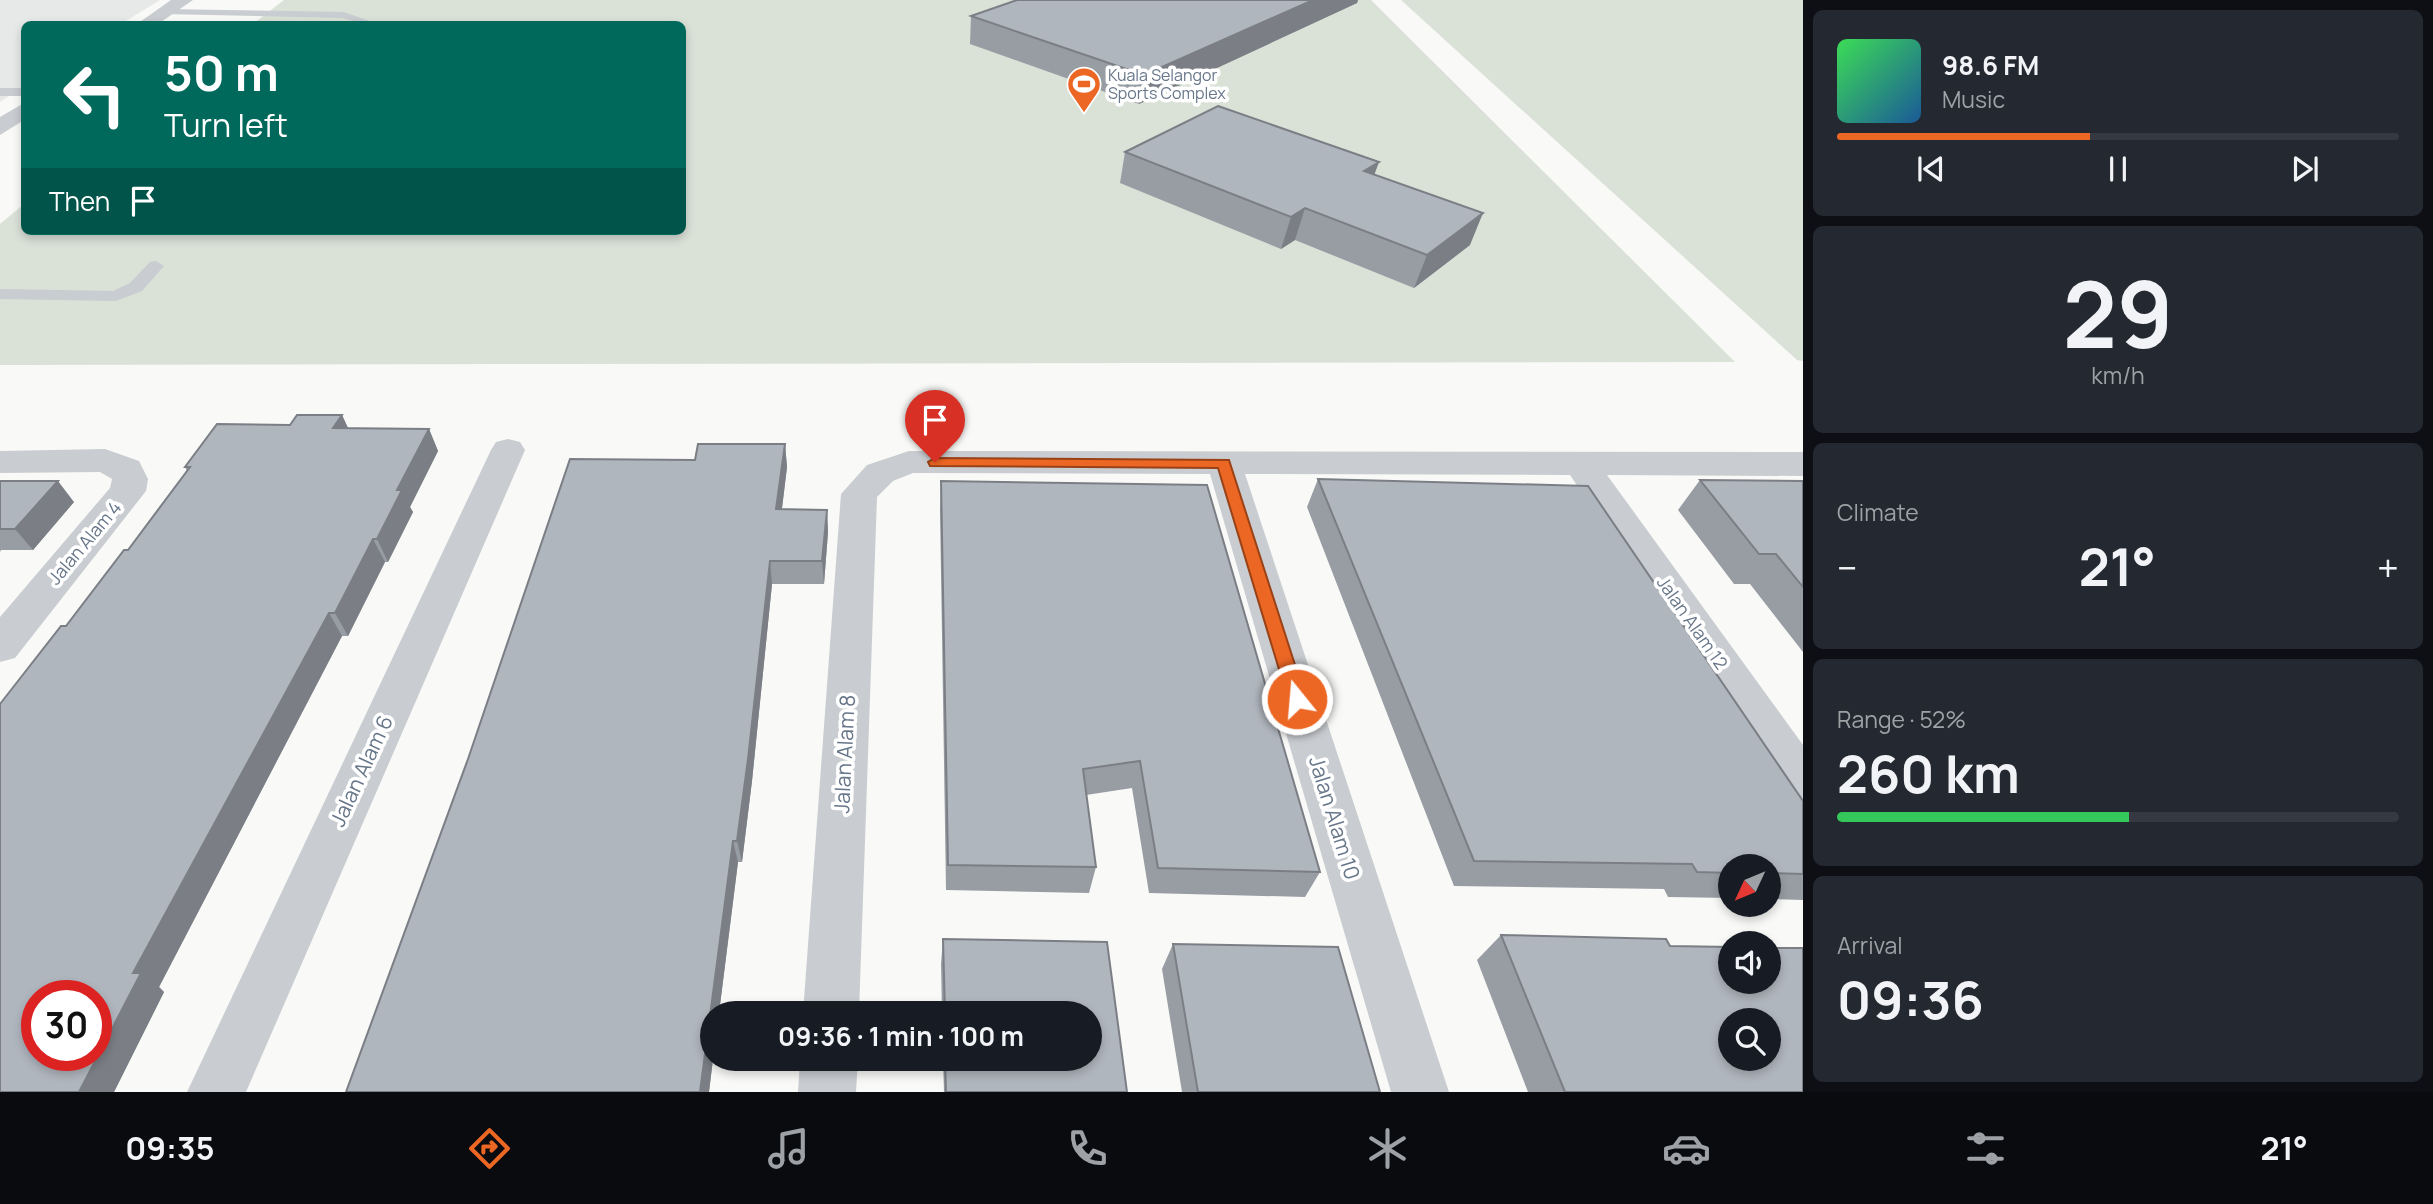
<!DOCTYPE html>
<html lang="en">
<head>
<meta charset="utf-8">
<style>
  :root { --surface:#171b24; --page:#242831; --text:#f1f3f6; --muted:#9ea1a6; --line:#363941; --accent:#ec6624 }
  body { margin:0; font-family:Manrope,sans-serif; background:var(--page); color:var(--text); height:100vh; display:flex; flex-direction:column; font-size:26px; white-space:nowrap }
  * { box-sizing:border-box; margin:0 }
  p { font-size:23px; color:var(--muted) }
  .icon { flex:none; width:38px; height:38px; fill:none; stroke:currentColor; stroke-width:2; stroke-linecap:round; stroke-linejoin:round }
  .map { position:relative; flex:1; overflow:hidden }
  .panel { display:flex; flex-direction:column; gap:10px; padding:10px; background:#0d0f14; width:630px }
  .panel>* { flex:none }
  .hud { position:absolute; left:21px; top:21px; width:665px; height:214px; border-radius:10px; box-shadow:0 4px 10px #0003; background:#00695c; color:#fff; overflow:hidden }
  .needle { width:46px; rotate:226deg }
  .controls { position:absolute; left:1718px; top:854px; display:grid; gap:14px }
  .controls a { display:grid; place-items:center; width:63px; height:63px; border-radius:50%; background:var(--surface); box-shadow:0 4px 10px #0003; font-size:35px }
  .speed { position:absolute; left:21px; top:980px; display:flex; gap:14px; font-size:35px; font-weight:700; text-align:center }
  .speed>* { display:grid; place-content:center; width:91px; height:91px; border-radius:50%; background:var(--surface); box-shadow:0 4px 10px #0003; line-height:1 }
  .speed .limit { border:10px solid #d22; background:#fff; color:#111 }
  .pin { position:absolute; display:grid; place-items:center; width:60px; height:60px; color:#fff; margin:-72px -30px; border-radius:50% 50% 50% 0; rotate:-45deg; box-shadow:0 0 7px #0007 }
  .pin .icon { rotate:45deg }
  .me { position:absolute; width:77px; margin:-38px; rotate:343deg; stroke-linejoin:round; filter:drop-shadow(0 0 5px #0008) }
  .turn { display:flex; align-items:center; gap:24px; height:147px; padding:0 28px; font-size:32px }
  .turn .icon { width:91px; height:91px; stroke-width:2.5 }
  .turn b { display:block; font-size:49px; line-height:60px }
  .then { display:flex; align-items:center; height:66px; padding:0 28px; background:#0003; gap:14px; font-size:26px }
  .big { font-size:52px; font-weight:700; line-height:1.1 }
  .panel .tile { flex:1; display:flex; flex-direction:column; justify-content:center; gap:10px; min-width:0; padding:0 24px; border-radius:10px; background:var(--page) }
  .panel .dial { align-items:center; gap:0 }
  .dial b { font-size:91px; line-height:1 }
  .song { display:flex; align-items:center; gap:21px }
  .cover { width:84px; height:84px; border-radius:10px; background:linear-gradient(135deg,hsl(130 70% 55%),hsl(210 70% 35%)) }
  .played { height:7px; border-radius:4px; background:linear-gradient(90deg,var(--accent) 45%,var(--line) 45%) }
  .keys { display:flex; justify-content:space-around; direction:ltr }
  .heat { display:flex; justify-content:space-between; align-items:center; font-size:38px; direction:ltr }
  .charge { height:10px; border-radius:5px; background:linear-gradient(90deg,#34c759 52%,var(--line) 0) }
  .trip { position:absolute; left:700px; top:1001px; width:402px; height:70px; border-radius:35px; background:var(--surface); box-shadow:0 4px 10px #0003; font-weight:700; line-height:70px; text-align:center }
  .tab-bar { display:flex; height:112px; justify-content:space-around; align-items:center; background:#090b0e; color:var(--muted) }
  .tab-bar .icon { width:49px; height:49px }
  .tab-bar .current { color:var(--accent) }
  .tab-bar b { font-size:32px; color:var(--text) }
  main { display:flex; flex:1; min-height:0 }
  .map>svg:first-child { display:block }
  .built { fill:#e7e8e8 }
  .green { fill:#dae1d7 }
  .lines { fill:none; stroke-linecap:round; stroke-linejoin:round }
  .service { fill:#c9ccd0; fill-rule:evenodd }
  .minor { fill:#c9ccd0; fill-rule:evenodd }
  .tertiary { fill:#c9ccd0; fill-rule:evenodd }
  .wall { fill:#979da3 }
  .shaded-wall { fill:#7b7f85 }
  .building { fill:#b0b6be; stroke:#7b7f85; stroke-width:2; fill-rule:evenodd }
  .route { fill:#ec6624; stroke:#994217; stroke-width:2 }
  .labels { text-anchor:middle; stroke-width:7; stroke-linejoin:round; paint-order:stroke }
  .far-poi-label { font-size:16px; fill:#677689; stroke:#fff; text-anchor:start }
  .street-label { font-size:18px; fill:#677689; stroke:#fff }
  .near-street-label { font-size:21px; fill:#677689; stroke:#fff }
</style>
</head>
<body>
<main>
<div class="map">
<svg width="1803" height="1092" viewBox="0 0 1803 1092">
  <rect width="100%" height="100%" fill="#f9f9f7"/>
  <path class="built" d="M0,0h160l-39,24h-97v62l-24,16z"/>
  <path class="green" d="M284,0h1087l364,362 -1735,3v-141l24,-20v27h658v-207h-429z
    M1401,0h402v361l-6,-1z"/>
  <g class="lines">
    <path class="service" d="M165,9l179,3 31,11 -13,1 -19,-6 -182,-4 -1,-2z
      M0,88h24v8h-24z
      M156,261l8,5 -22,25 -26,10 -116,-2v-10l113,2 17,-8 20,-21z"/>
    <path class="minor" d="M508,439l12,3 5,8 -279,642h-59l304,-642 5,-8z
      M105,449l34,12 9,18 -2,12 -131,167 -15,4v-45l110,-129 2,-9 -12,-7 -100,1v-22z
      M909,451l894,1v24l-196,-1 196,270v59l-17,-6 -216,-323 -325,-1 204,618h-58l-181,-618 -297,-1 -20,8 -16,16 -18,516h-56l38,-519 26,-29z
      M800,1059h58l-2,33h-58z"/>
    <path class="tertiary" d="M171,0h22l-35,24h-21z
      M24,103v17l-24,15v-18z"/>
  </g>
  <path class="wall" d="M1017,0h341l-1,3 -218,101 -169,-60 1,-28z
    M1125,152l249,23 96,70 -56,43 -119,-48 -14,9 -161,-66z
    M342,415l6,13 81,1 9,22 -28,56 3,5 -25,50h-3l-37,74h-6l-183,351 5,5 -50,100h-114l66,-466 62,-76 59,-79 -2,-4z
    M785,444l2,23 -5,42 45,1 1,22 -4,52h-52l-20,197 -10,81h-4l-19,151h-7v46h1l-4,33h-363l349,-632z
    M1318,479l485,322v99l-34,-1v-33h-38v32l-63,-1 -4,-8 -210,-3 -147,-379z
    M1700,480l103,1v171l-53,-68h-16l-56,-74z
    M0,481l74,21 -41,48h-32l-1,2z
    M941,481l379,391 -15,25 -156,-4 -17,-105 -46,7 10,72 -7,26 -143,-3 -6,-381z
    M1501,935l169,11 133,146h-275l-51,-132z
    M943,939l164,3 20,150h-183l-1,-33h147v-46h-148l-1,-49z
    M1173,944l207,148h-198l-20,-123z"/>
  <path class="shaded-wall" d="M1313,0h45l-1,3 -218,101 5,-29z
    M1379,162l-11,30 -4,-21z
    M1305,208l-10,32 -14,9 10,-32z
    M1483,213l-13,32 -56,43 13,-33z
    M342,415l10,22 -19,-9z
    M429,429l9,22 -28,56 3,5 -25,50 -11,-23 20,-49z
    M785,444l2,23 -8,65 -3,-23z
    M58,481l16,21 -41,48 -18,-21z
    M827,510l1,22 -4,52 -2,-23z
    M373,539l12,23 -37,74 -13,-23z
    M770,561l2,23 -20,197 -10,81 -5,-21z
    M329,613l13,23 -183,351 5,5 -50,100h-35l54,-119z
    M733,841l5,21 -19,151h-7v46h1l-4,33h-9z"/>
  <path class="building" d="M1017,0h296l-169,75 -173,-59z
    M1218,106l161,56 -15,9 119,42 -56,42 -122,-47 -14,9 -166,-65z
    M297,415h45l-9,13 96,1 -32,61h5l-25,49h-4l-38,74h-6l-196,360h8l-62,119h-79v-388l61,-78h5l58,-76h4l62,-83h-5l32,-43 73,1zM37,996h59v59h-59z
    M698,444h87l-9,65 51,1 -5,51h-52l-22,198 -11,82h-4l-33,251h-354l122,-333 102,-300 125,1z
    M1318,479l270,7 215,315v73l-34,-1v-7h-38v7l-34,-1 -5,-8 -218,-3z
    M1700,480l103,1v106l-27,-33h-17z
    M0,481h58l-43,48h-15z
    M941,481l266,4 113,387 -162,-4 -18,-107 -57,8 13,98 -148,-2z
    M1501,935l165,4 4,7 61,1v35h38v-34h34v144h-238zM1731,1020h38v39h-38z
    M943,939l164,3 20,150h-181l-1,-33h145v-46h-145z
    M1173,944l165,3 42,145h-182z"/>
  <path class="route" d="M935,458l294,2 77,239 -2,5h-13l-3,-5 -70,-231 -288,-2 -2,-4z"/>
  <defs>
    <g id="stadium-pin" transform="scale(1.75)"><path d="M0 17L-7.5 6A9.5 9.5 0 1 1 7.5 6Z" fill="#ec6624" stroke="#fff"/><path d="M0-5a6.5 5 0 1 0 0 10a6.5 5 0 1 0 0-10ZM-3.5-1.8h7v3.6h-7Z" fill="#fff"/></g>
  </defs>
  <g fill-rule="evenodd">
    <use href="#stadium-pin" x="1084" y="84"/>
  </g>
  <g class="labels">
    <g class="far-poi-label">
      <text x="1108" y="81">Kuala Selangor<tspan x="1108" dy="18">Sports Complex</tspan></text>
    </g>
    <g class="street-label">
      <text transform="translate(85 543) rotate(-50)" y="6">Jalan Alam 4</text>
      <text transform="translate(1692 623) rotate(55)" y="6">Jalan Alam 12</text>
    </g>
    <g class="near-street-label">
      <text transform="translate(845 754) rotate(-87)" y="7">Jalan Alam 8</text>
      <text transform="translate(362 771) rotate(-65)" y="7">Jalan Alam 6</text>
      <text transform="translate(1334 818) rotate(73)" y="7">Jalan Alam 10</text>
    </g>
  </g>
</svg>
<div class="controls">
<a><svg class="needle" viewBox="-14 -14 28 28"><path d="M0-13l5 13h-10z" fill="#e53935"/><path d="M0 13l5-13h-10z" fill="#9ea1a6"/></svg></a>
<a><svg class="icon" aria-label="sound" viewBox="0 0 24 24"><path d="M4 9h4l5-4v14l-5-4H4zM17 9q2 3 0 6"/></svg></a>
<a><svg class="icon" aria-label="search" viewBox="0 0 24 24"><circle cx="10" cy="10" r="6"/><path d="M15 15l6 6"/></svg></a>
</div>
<div class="speed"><div class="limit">30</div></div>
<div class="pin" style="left:935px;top:462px;background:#d93025"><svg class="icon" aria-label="arrive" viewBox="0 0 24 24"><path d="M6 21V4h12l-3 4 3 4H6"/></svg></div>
<svg class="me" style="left:1297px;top:699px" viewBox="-20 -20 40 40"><circle r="17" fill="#ec6624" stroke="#fff" stroke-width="3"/><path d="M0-11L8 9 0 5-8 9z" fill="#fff"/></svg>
<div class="trip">09:36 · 1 min · 100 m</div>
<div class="hud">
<div class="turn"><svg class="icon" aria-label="left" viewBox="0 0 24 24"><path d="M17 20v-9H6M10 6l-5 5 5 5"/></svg><div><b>50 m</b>Turn left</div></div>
<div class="then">Then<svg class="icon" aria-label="arrive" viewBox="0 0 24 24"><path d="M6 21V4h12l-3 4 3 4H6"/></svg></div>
</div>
</div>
<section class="panel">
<div class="tile">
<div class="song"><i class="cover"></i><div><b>98.6 FM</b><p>Music</p></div></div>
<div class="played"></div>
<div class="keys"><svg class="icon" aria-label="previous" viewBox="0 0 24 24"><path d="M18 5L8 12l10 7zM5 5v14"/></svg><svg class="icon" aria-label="pause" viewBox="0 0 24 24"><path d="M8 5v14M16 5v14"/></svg><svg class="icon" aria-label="next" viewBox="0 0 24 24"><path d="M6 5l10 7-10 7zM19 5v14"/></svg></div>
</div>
<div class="tile dial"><b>29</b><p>km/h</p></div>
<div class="tile"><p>Climate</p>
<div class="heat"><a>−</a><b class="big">21°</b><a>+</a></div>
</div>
<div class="tile"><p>Range · 52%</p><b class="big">260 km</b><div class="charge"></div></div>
<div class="tile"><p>Arrival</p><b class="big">09:36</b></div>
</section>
</main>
<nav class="tab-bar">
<b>09:35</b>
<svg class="icon current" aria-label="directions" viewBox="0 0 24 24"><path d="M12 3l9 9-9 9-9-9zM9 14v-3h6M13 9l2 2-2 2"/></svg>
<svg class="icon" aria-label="music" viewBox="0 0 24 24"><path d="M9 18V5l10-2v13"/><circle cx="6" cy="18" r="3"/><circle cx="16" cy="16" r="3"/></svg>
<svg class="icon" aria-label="phone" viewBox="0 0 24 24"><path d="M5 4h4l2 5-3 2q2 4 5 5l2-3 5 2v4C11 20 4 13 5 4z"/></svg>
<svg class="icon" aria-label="climate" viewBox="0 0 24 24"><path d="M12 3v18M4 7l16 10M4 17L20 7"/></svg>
<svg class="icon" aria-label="car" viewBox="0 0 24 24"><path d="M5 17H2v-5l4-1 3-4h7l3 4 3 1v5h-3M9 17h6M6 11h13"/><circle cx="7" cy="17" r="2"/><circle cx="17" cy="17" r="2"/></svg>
<svg class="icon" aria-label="filters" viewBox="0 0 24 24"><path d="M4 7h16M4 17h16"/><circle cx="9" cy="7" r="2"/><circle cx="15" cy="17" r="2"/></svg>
<b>21°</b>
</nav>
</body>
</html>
